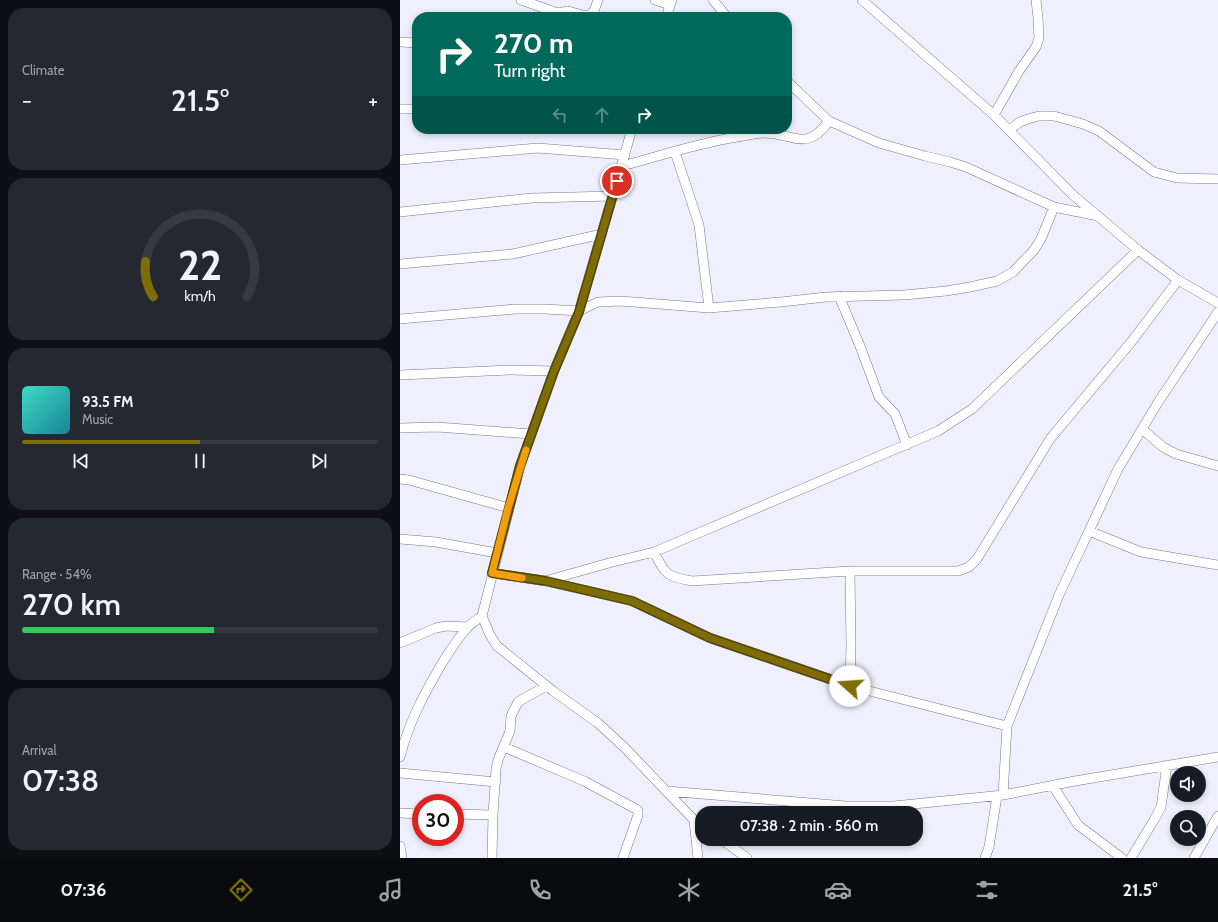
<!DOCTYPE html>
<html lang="en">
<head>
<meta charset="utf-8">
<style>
  :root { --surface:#171b24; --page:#242831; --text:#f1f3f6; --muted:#9ea1a6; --line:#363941; --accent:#7e6c07 }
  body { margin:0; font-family:Cabin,sans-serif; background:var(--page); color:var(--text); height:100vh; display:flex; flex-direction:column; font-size:15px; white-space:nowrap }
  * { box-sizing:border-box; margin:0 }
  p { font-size:13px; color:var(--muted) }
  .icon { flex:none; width:22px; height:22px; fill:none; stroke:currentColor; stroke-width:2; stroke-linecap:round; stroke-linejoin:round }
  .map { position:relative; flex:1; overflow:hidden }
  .drawer { display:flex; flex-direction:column; gap:8px; padding:8px; background:#0d0f14; width:400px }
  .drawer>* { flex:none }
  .banner { position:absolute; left:12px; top:12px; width:380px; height:122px; border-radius:16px; box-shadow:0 2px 6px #0003; background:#00695c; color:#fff; overflow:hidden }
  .controls { position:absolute; left:770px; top:766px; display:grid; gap:8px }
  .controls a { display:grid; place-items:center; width:36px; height:36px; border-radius:50%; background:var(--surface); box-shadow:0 2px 6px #0003; font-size:20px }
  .speed { position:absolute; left:12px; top:794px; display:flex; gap:8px; font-size:20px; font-weight:700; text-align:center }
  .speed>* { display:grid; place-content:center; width:52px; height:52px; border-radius:50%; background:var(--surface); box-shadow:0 2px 6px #0003; line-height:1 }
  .speed .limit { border:6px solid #d22; background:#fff; color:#111 }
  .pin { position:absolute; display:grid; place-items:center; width:34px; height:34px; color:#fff; margin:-17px; border:2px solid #fff; border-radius:50%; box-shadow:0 1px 4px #0007 }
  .me { position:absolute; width:44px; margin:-22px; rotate:289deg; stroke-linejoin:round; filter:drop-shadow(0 0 3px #0008) }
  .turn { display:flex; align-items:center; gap:14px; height:84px; padding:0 16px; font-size:18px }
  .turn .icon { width:52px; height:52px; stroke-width:2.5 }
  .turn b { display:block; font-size:28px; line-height:34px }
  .lanes { display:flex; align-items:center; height:38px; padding:0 16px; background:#0003; justify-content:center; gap:20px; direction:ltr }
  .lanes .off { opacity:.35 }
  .big { font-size:30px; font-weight:600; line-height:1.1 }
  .drawer .card { flex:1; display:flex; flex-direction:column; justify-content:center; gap:6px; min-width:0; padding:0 14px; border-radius:16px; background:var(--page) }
  .drawer .dial { align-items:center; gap:0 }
  .dial svg { height:104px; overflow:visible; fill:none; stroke:var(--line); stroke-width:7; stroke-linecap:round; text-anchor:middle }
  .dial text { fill:var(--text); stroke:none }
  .song { display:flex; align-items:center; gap:12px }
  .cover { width:48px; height:48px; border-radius:6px; background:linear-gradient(135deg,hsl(170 70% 55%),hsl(190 70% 35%)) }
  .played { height:4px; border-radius:2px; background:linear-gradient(90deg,var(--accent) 50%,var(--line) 50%) }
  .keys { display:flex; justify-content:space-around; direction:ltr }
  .heat { display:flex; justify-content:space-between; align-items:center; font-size:22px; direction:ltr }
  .charge { height:6px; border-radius:3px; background:linear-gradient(90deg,#34c759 54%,var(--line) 0) }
  .trip { position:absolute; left:295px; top:806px; width:228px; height:40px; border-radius:16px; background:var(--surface); box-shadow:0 2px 6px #0003; font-weight:600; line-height:40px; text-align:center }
  .menu { display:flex; height:64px; justify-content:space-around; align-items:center; background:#090b0e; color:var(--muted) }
  .menu .icon { width:28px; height:28px }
  .menu .on { color:var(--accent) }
  .menu b { font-size:18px; color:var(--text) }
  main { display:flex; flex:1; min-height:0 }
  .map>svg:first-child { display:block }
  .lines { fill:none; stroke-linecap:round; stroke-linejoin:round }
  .minor-casing { stroke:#777794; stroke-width:10 }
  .minor { stroke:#fff; stroke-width:9 }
  .route-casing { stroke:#524605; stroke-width:10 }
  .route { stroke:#7e6c07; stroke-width:7 }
  .slow { stroke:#f59e0b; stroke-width:7 }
</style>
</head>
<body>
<main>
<section class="drawer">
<div class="card"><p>Climate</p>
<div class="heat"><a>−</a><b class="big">21.5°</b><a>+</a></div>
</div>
<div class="card dial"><svg viewBox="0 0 100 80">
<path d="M14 69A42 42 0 1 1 86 69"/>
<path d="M14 69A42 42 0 0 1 8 42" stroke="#7e6c07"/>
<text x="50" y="56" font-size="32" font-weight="700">22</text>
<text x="50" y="72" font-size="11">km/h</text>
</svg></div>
<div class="card">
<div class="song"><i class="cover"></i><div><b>93.5 FM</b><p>Music</p></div></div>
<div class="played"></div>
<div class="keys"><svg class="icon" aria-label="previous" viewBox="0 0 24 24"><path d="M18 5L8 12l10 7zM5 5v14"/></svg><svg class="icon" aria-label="pause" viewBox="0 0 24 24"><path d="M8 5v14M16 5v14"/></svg><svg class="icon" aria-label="next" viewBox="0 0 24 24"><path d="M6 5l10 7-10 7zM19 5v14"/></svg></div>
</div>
<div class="card"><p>Range · 54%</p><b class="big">270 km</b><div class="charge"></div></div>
<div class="card"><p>Arrival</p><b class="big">07:38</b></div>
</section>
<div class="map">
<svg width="818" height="858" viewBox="0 0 818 858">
  <rect width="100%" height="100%" fill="#efeffd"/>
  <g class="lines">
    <g class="minor-casing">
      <path id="minor" d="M121,0l37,13 10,-2 18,5 5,-2 3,-3 4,-11
        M255,0l15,5
        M313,0l14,17
        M462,0l132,115 79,80 65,55 40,30 40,23
        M266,17l6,-17
        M0,42l17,1
        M387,81l42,40 50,22 46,13 25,6 16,5 88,40 44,9
        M0,109h17
        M594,115l25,-44 17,-24 3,-9 -1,-20 -2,-18
        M232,129l-53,182 -25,60 -34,95 -38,150 8,19 7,11 56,45 45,32 26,24 70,73 8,6
        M609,130l11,-8 8,-3 11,-3h15l29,8 16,7 55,41 23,6 41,1
        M275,152l24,73 10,83
        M0,160l138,-12 87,7
        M222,166c38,-10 76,-23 115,-29 9,-1 18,-4 27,-4 30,0 42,20 65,-12
        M0,212l132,-14 81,-2
        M0,264l113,-10 89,-20
        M439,296l21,50 19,51 16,17 12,31
        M0,319l115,-10h30l34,2 19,-9 23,-1 88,7 72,-6 45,-5 78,-2 42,-4 24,-4 27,-6 16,-9 21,-22 7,-11 13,-32
        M0,375l110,-5 44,1
        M0,428l37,-1 94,7
        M742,429l21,18 13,7 42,12
        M0,479l9,1 100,28
        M689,531l52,21 77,13
        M0,539l36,3 61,11
        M254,552c11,23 14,25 38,29l158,-10h108l11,-4 8,-8 73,-120 10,-12 72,-86 46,-61
        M450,571l1,75 -1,40
        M92,573l53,8 87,20 78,37 140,48 157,40
        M145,581l64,-18 45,-11 284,-121 34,-22 166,-159
        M0,643l36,-15 10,-2 22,1
        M104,747l80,34 52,28 2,2v4l-15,43
        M0,757c9,-35 23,-61 41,-92 8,-13 16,-26 26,-37 4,-5 10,-8 15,-12
        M0,773l96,9
        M653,786l25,39 44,33
        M267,791l179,15h48l109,-11 72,-14 143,-24
        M603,795l4,-69 52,-131 59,-126 39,-65 61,-92
        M0,813l21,1
        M55,814l38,1 -1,43
        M93,815l3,-46 2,-9 12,-29 1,-15 7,-14 28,-16
        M294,820l4,38
        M321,839l26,19
        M0,846l2,12
        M585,858l4,-11 8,-51
        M731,858l23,-38 7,-13 6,-42
        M794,858l24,-42"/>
    </g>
    <use href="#minor" class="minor"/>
  </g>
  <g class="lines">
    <g class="route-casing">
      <path id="route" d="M217,181l-38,131 -25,59 -34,95 -28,107 54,8 86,20 78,37 140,48"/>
    </g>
    <use href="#route" class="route"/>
    <path class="slow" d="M122,578l-30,-5 16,-65 18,-58"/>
  </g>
</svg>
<div class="controls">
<a><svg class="icon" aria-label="sound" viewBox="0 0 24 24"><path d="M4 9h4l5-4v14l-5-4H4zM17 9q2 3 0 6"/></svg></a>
<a><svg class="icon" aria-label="search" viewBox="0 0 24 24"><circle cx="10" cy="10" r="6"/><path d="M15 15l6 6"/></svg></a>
</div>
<div class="speed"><div class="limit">30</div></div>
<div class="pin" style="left:217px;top:181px;background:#d93025"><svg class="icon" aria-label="arrive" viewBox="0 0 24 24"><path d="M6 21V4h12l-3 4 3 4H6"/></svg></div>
<svg class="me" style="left:450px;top:686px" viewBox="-20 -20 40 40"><circle r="19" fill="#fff"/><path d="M0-13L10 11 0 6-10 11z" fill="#7e6c07"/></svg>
<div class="trip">07:38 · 2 min · 560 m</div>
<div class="banner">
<div class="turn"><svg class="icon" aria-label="right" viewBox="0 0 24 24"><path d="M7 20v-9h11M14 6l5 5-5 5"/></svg><div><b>270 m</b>Turn right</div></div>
<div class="lanes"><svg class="icon off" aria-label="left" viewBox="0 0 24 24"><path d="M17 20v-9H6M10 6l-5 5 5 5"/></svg><svg class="icon off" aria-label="ahead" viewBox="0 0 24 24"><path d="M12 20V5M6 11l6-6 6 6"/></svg><svg class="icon" aria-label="right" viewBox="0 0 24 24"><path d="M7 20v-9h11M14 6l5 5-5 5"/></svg></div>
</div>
</div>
</main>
<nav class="menu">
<b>07:36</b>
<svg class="icon on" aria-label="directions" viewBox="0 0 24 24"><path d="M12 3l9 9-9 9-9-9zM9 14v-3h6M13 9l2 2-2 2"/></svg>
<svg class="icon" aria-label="music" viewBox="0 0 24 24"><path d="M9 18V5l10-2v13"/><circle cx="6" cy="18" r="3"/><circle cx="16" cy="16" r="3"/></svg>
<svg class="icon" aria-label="phone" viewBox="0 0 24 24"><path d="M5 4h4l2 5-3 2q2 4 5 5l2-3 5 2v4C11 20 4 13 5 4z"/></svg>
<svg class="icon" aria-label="climate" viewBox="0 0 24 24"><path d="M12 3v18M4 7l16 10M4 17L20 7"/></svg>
<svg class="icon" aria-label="car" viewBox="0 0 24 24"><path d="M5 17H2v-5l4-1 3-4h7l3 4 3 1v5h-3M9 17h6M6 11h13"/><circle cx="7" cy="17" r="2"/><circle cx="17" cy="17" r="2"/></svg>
<svg class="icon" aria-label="filters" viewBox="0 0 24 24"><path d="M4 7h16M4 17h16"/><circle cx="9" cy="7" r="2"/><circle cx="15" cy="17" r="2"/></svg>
<b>21.5°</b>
</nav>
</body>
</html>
